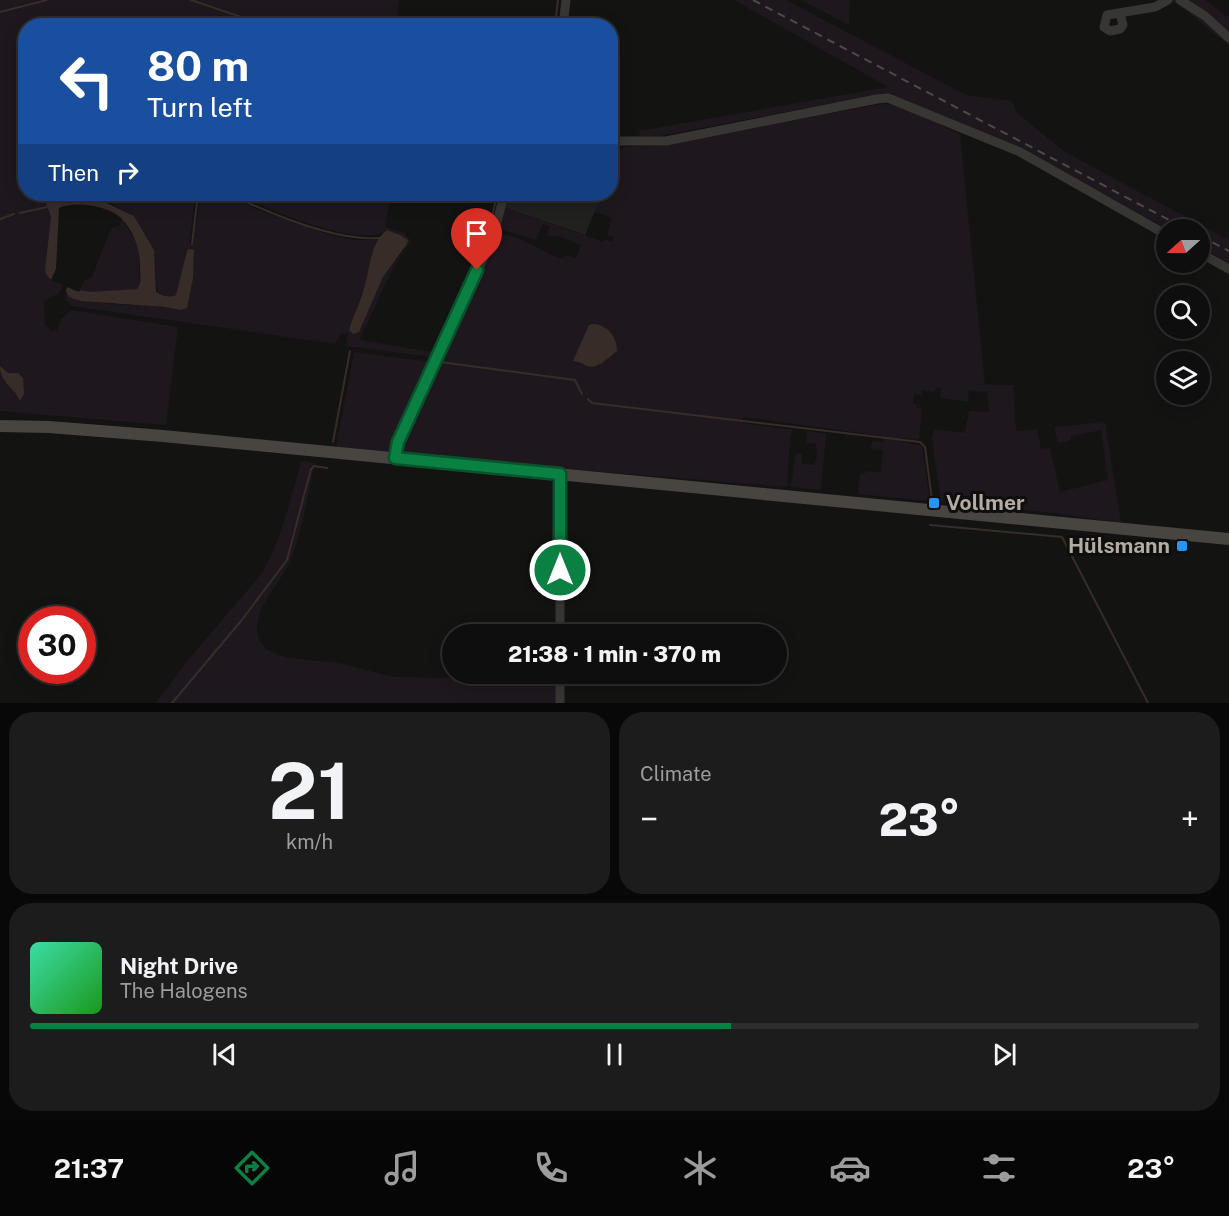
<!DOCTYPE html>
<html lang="en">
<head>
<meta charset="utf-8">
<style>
  :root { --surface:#0e0e0e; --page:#1c1c1c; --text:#f1f3f6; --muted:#9b9c9e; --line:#2e2e2e; --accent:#0b8043 }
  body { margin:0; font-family:"Public Sans",sans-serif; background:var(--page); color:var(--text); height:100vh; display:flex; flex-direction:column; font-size:22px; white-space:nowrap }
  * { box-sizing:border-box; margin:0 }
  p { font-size:20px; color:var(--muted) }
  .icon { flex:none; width:33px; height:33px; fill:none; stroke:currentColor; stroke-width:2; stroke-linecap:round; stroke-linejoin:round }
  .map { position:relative; height:703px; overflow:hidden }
  .drawer { display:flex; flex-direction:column; gap:9px; padding:9px; background:#080808; flex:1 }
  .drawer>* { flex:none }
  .banner { position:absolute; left:18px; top:18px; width:600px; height:183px; border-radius:24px; box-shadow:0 3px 15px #0003,0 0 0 2px var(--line); background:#1a4fa0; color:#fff; overflow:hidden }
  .needle { width:39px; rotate:249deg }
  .buttons { position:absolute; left:1156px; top:219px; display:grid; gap:12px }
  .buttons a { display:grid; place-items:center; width:54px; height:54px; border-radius:50%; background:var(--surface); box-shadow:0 3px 15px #0003,0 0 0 2px var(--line); font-size:30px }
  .speed { position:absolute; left:18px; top:606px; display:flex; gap:12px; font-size:30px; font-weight:700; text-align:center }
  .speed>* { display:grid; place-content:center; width:78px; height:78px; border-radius:50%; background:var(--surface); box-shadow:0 3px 15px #0003,0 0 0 2px var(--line); line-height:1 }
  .speed .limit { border:9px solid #d22; background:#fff; color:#111 }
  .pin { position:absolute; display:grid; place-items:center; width:51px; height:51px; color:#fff; margin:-62px -26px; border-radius:50% 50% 50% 0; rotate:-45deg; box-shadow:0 0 6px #0007 }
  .pin .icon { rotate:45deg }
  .me { position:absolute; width:66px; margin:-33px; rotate:0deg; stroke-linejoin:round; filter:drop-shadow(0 0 4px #0008) }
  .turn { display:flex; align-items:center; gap:21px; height:126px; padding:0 30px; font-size:27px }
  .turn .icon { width:78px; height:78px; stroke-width:2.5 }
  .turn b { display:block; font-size:42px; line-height:51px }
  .then { display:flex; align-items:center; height:57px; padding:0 30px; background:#0003; gap:12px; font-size:22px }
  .big { font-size:45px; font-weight:800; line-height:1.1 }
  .drawer .card { flex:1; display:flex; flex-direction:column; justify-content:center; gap:9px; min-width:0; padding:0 21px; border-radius:24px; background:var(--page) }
  .drawer .dial { align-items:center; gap:0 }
  .dial b { font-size:78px; line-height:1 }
  .song { display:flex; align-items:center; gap:18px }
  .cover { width:72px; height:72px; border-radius:9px; background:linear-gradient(135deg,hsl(160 70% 55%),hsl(120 70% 35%)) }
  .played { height:6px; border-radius:3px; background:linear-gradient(90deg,var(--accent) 60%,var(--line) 60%) }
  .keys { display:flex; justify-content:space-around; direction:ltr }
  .heat { display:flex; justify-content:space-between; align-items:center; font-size:33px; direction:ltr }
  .drawer .tiles { flex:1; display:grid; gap:9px; grid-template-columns:1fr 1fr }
  .card:last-child { grid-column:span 2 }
  .trip { position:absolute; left:442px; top:624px; width:345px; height:60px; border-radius:30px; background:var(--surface); box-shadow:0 3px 15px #0003,0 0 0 2px var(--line); font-weight:800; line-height:60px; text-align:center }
  .dock { display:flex; height:96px; justify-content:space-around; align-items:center; background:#060606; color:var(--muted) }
  .dock .icon { width:42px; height:42px }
  .dock .on { color:var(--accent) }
  .dock b { font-size:27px; color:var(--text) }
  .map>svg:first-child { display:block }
  .built { fill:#20201e }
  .green { fill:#1e181e }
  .water { fill:#372c28 }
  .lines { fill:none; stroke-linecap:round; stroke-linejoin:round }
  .stream { stroke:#372c28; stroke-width:2 }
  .minor { stroke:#383632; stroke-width:9 }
  .secondary { stroke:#484540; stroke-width:12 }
  .rail { stroke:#4d4a45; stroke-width:2; stroke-dasharray:8 6; stroke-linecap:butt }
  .route-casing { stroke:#07532c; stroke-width:15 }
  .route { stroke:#0b8043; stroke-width:10 }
  .poi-dot { fill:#2595f8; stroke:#0e0e0d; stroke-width:2 }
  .labels { text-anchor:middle; stroke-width:6; stroke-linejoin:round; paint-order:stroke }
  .poi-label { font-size:21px; font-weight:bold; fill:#b4aba2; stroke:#0e0e0d; text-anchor:start }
</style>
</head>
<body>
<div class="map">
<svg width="1229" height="703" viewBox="0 0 1229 703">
  <rect width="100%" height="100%" fill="#131312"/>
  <path class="built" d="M509,194h93l-17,41 -80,-27z"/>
  <path class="green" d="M0,0h399l-3,25 -370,1v168h34l-13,13 4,5v5l-6,52 6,11 12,5 -4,8 -15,8 1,23 7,7h5l4,-12 10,-9 107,17 -12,98 -166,-14z
    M734,0h52l180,95 46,6 5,12 48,39 164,88v23l-29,-16v-17l-32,-1 -148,-80 -149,-53 -212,40 -19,1 -1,-6 249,-44z
    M801,0h49l-1,25z
    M1169,0h36l24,18v28l-42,-35z
    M887,104l17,4 56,26 25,251h28l3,46 21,-2 4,20 9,-1 10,44 48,-12 -7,-50 -30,6v4l-13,3 -4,-16 51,-5 16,101 -66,-10 -114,-11 -9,-64 2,-9 31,4 4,-22 20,1 -2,-20 -18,-2 -1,12 -28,-4 1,-10 -5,-1 -1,5 -13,-2 -1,5 -7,-1 -1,9 4,1 -1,4 6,1 -3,31 -17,-2 -1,4 18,3 3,2 8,54 -72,-7 2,-20h5v-3l16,1 2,-22 -13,-1 3,-8 10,1v-6l-140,-19 -1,6 51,7 -3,7 -3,50 -389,-32 100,-221c25,1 42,18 64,25l3,-4 11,3 5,-13c-12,-4 -21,-11 -34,-9l3,-10 -7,-2 -7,16 -36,-11 5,-21 99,34 1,-3 7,3 2,-5 -7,-2 5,-17 -17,-6 7,-18h8l1,-20 11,-27 36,-1 217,-41z
    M66,194h129l-5,47v3h3l8,-50h22l38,17 67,23 25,6h25l-14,48 -15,42 10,2 24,-55 21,-27 1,-12 -18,-8c-28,20 -122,-22 -151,-36h155l-6,33 19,6 7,8 -18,27 -34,72 73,12 -2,5 -84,-11 2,-13 -7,1 -6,10 -263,-38 -7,-6 1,-9 1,3c32,15 77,8 113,16 10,-24 17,-33 7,-59l-11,44c-7,3 -13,1 -19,-3l-3,-42 -20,-34 -26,-14z
    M122,218l17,30v39l-2,2c-18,3 -39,6 -57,1l4,-9 8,-4 17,-44 3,-5 7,-2z
    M354,352l78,10 -42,92 -54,-6z
    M807,431l19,3 -5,56 -30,-3 4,-31 3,-3 4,1v10l12,1 3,-9 -1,-12 -10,-1z
    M301,461l14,2c-7,29 -13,72 -25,98 -10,23 -30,39 -33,65 -1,9 3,18 11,24 18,12 54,9 76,14 18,4 35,11 54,13l158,3v23h-400l33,-44 73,-86c19,-34 29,-74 39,-112z"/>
  <path class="water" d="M60,194l34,3 40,19 20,34 2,42c6,4 13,6 20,3l11,-44 2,-2 5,1 -1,28 -6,30 -7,2 -15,-3 -84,-6 -12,-4 -3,-6 1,-4 12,5 1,-2 10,2 47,-3c5,-6 3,-14 3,-22 0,-18 -6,-35 -18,-48 -11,-13 -48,-19 -63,-11l-3,61 -5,11 -5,-6 -1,-5 6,-52 -5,-14z
    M387,230l13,5 8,5 -1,4 -24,33 -24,55 -6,2 -4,-4c4,-14 11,-27 15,-42 6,-18 6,-46 23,-58z
    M593,324c15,1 24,13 24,27 -8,6 -20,19 -30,15 -6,-3 -7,-4 -14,-5l16,-36z
    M0,366l8,7h10l5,5 1,16 -4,7c-4,-12 -20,-18 -20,-35z"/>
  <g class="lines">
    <path class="stream" d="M191,0l77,26
      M0,12l47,-12
      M555,26l3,-26
      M229,194c40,19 107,48 151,44
      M20,213l27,-6
      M0,219l14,-5
      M192,244l6,-50
      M434,352l55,-120 8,-38
      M440,362l135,18 7,14
      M588,399l4,4 328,39 5,5 7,53
      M333,442l17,-91
      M930,525l132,12 86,166
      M172,703l69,-82 46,-61 24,-91 3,-3 13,2"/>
    <path class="minor" d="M1180,0l25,16 24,22
      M1120,13l3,12 -3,4 -10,2 -6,-4 3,-12 48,-8 13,-7
      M563,26l3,-26
      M610,141h56l211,-42 11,-1 132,54 147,83
      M1200,253l29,16
      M395,458l3,-16 96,-207 10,-41
      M560,474v160
      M560,674v29"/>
    <path class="secondary" d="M0,426l49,1 114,9 1066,103"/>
    <path class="rail" d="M753,0l435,230
      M1200,236l29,15"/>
  </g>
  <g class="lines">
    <g class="route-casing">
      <path id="route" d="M477,270l-79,172 -3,16 165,16v96"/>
    </g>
    <use href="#route" class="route"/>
  </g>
  <g class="poi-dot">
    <rect x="928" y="497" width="12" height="12" rx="3"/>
    <rect x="1176" y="540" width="12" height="12" rx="3"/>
  </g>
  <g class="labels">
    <g class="poi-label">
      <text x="946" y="510">Vollmer</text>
      <text x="1170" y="553" text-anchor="end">Hülsmann</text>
    </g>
  </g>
</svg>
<div class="buttons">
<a><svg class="needle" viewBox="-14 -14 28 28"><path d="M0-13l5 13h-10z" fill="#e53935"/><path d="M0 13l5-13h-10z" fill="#9b9c9e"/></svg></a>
<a><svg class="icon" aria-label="search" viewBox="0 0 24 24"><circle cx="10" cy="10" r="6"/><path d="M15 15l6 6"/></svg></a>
<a><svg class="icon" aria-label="layers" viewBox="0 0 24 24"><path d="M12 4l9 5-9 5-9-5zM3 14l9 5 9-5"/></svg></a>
</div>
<div class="speed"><div class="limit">30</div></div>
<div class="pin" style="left:477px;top:270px;background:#d93025"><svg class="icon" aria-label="arrive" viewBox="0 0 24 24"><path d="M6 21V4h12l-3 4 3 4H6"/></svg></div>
<svg class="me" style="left:560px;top:570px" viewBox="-20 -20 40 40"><circle r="17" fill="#0b8043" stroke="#fff" stroke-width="3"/><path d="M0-11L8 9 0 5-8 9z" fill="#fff"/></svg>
<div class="trip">21:38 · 1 min · 370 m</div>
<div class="banner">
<div class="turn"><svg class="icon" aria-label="left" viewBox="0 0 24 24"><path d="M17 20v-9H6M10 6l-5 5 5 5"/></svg><div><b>80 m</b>Turn left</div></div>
<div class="then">Then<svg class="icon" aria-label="right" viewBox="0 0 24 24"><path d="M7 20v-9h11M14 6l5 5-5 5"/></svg></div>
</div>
</div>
<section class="drawer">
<div class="tiles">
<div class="card dial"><b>21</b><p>km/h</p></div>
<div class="card"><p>Climate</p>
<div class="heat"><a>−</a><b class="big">23°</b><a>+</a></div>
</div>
<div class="card">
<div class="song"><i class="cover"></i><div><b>Night Drive</b><p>The Halogens</p></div></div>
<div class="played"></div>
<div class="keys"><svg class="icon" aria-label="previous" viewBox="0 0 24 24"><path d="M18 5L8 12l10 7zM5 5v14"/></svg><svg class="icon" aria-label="pause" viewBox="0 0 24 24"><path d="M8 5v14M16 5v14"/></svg><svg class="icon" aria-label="next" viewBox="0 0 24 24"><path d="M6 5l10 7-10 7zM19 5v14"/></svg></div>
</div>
</div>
</section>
<nav class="dock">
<b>21:37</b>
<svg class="icon on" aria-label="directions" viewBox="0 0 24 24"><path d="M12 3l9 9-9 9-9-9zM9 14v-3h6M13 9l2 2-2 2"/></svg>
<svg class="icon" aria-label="music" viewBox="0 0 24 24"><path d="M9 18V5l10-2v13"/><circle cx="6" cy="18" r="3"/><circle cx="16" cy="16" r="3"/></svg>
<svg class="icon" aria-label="phone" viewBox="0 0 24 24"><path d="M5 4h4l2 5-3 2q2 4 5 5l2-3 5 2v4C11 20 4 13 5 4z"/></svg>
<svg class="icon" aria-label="climate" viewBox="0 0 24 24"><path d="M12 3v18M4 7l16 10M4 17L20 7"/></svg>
<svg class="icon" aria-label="car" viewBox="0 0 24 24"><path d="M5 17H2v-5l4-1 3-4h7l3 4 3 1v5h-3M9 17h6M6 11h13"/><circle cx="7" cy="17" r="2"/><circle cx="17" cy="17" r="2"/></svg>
<svg class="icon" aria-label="filters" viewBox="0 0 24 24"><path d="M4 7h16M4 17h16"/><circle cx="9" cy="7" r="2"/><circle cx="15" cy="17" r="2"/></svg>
<b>23°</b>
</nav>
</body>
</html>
